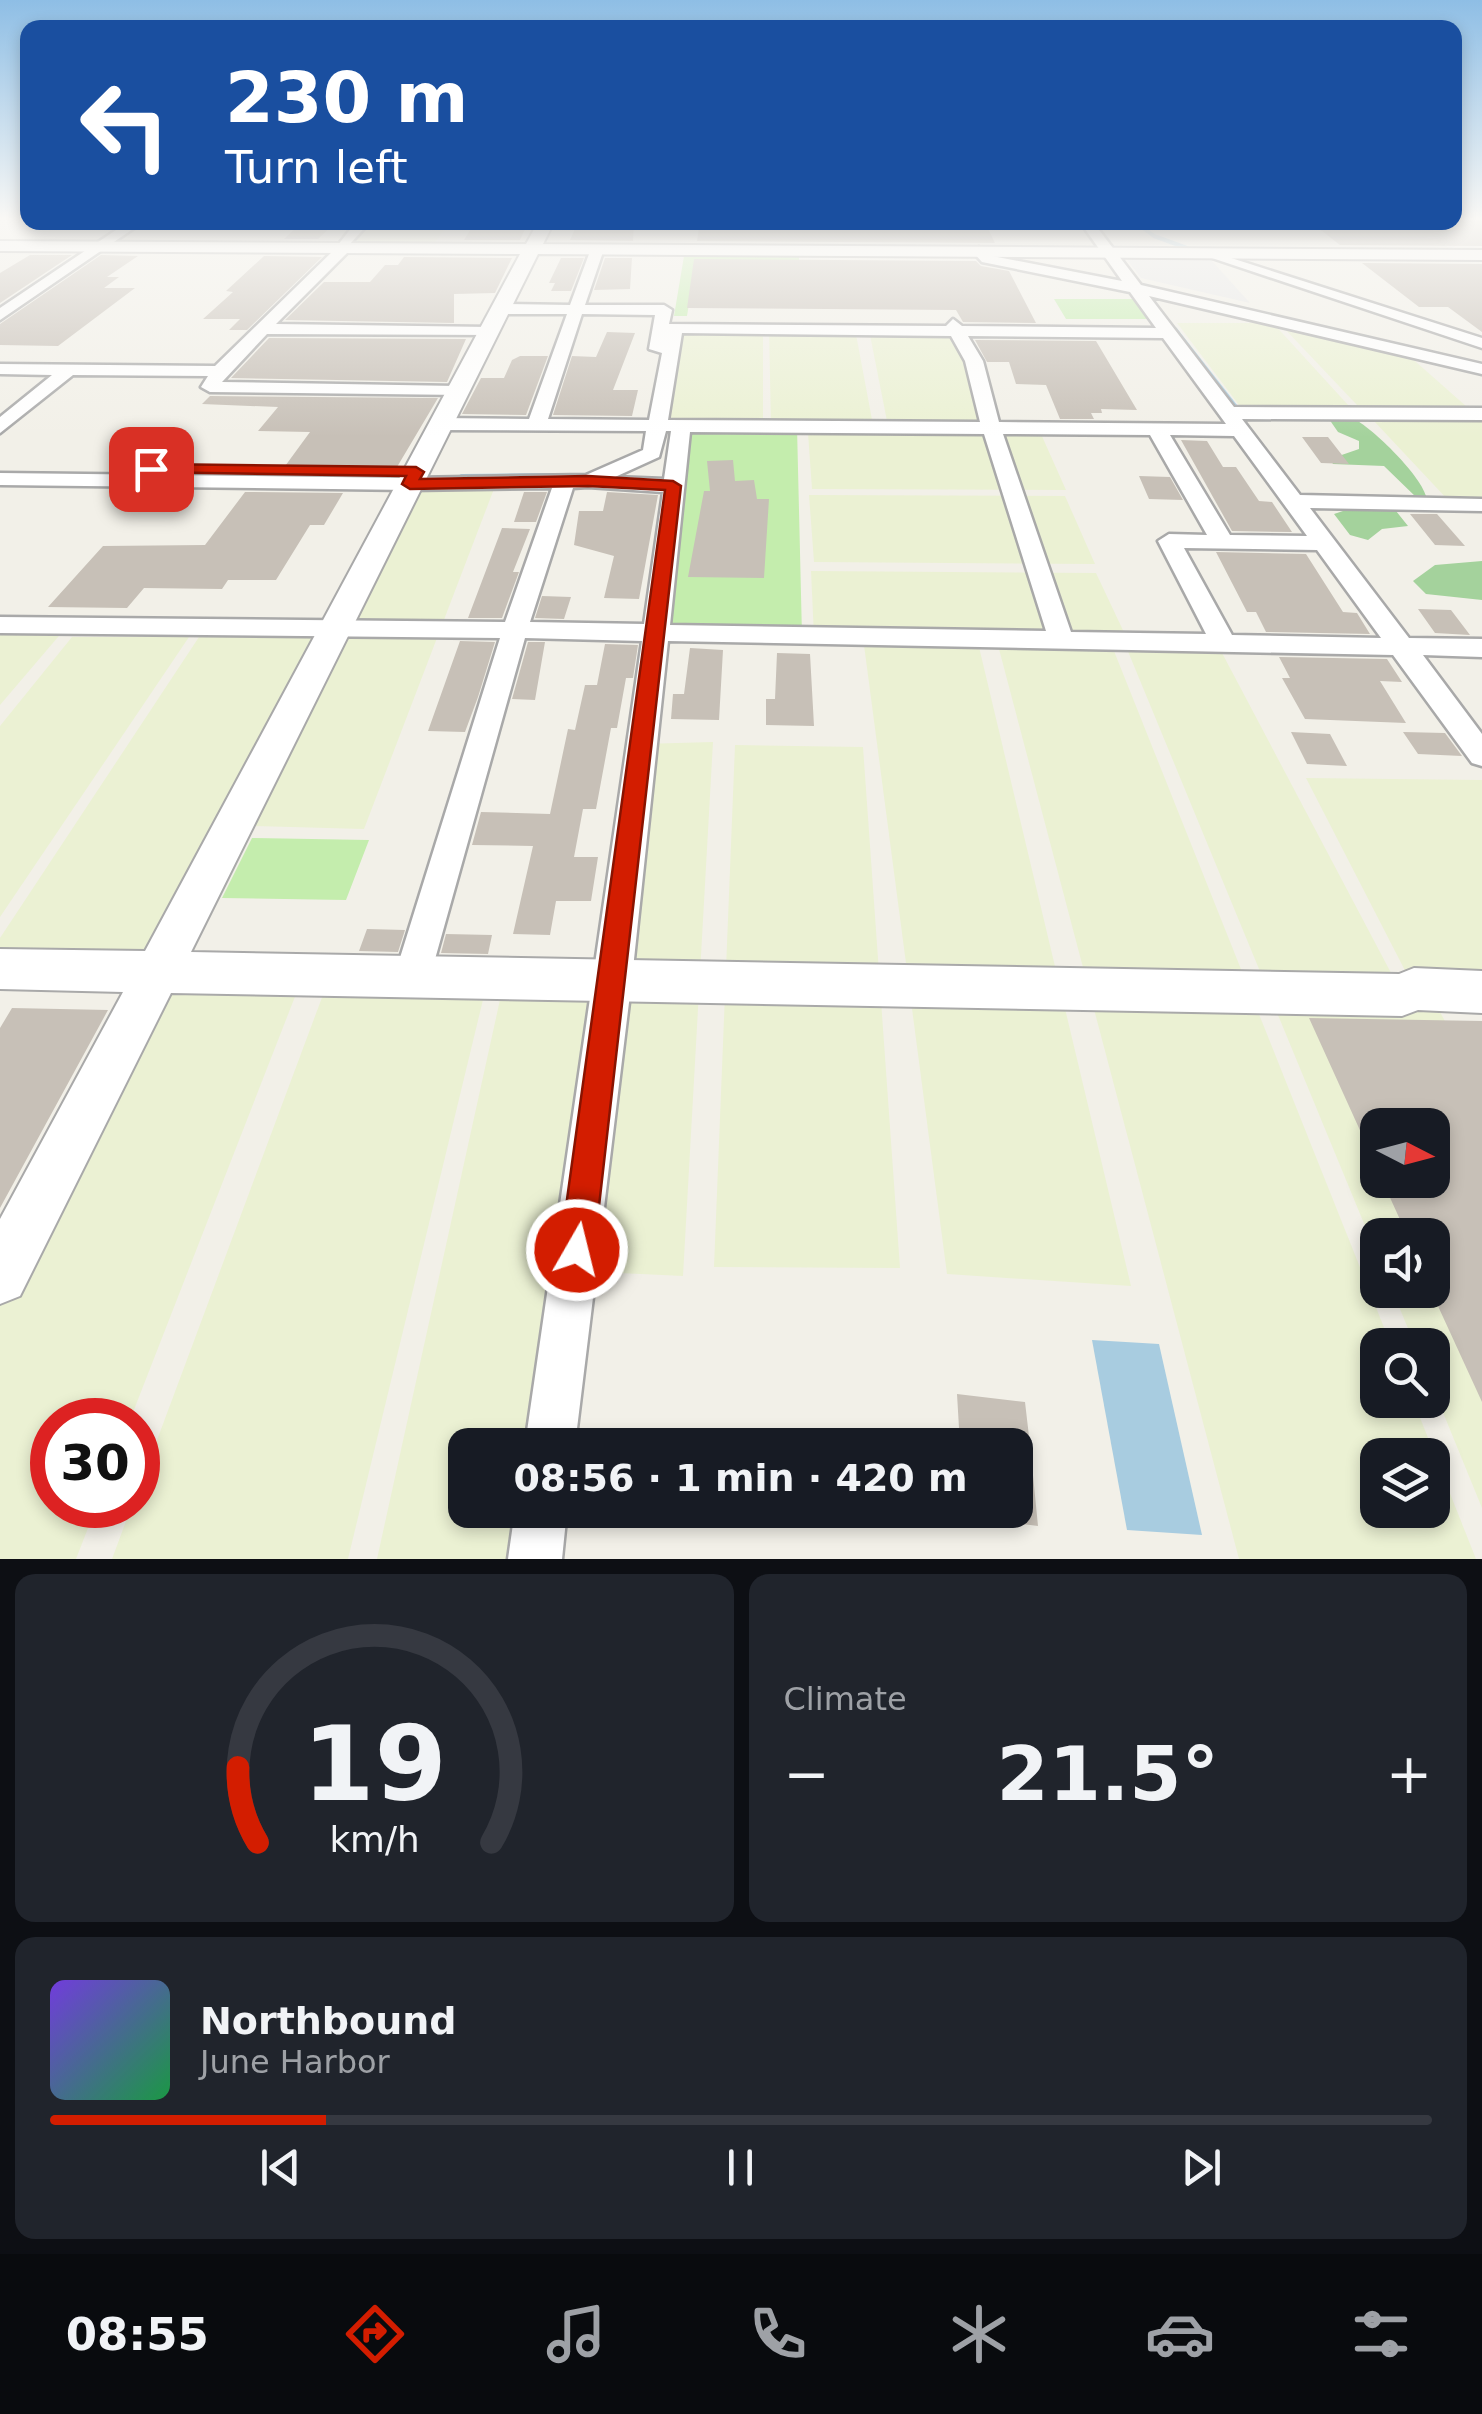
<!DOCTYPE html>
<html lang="en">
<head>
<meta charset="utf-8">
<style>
  :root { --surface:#171b24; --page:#20242c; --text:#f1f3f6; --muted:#9ea1a6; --line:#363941; --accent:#d31d00 }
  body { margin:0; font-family:"DejaVu Sans",sans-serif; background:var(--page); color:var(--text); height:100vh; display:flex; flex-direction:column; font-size:38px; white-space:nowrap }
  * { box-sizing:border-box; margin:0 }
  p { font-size:32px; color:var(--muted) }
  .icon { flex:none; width:55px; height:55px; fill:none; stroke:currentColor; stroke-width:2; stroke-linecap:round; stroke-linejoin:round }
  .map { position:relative; height:1559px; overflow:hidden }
  .sheet { display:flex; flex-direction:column; gap:15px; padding:15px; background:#0d0f14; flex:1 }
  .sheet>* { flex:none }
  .hud { position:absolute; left:20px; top:20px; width:1442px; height:210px; border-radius:20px; box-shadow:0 5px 15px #0003; background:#1a4fa0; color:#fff; overflow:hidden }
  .needle { width:65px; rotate:96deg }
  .tools { position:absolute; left:1360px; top:1108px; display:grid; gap:20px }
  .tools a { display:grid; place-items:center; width:90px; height:90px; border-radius:20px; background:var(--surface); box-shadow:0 5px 15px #0003; font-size:50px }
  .speed { position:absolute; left:30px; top:1398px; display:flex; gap:20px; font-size:50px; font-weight:700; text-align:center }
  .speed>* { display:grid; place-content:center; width:130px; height:130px; border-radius:50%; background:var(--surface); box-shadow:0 5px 15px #0003; line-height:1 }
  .speed .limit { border:15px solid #d22; background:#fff; color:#111 }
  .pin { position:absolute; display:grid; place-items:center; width:85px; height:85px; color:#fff; margin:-42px; border-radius:20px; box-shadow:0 5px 15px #0006 }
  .me { position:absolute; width:110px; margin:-55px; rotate:8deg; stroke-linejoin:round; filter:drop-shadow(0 0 8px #0008) }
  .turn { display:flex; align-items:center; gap:35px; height:210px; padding:0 40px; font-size:45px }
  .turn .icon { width:130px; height:130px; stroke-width:2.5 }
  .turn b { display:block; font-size:70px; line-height:85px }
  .big { font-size:75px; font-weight:800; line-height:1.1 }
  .sheet .card { flex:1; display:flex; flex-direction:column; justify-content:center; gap:15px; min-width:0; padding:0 35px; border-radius:20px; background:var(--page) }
  .sheet .dial { align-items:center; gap:0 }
  .dial svg { height:260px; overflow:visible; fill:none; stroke:var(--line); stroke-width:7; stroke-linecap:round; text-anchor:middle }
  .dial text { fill:var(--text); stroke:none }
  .song { display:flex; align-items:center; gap:30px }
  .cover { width:120px; height:120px; border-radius:15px; background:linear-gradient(135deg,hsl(260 70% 55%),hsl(140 70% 35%)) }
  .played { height:10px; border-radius:5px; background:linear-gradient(90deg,var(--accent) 20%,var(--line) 20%) }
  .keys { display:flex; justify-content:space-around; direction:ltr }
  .heat { display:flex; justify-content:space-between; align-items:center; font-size:55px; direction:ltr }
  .sheet .tiles { flex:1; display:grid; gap:15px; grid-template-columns:1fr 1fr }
  .card:last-child { grid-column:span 2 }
  .trip { position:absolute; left:448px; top:1428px; width:585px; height:100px; border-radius:20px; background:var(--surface); box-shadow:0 5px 15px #0003; font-weight:800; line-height:100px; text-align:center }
  .dock { display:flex; height:160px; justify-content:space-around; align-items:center; background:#090b0e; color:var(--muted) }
  .dock .icon { width:70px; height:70px }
  .dock .current { color:var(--accent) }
  .dock b { font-size:45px; color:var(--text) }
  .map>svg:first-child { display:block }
  .farmland { fill:#ebf1d3; fill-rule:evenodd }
  .grass { fill:#c4edad }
  .forest { fill:#a4d29c }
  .parking { fill:#e6e6e6 }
  .water { fill:#a8cce0 }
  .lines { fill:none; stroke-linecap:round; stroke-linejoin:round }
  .stream-far2 { stroke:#a8cce0; stroke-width:4 }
  .stream-far1 { stroke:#a8cce0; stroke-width:5 }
  .stream { stroke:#a8cce0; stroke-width:6 }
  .building { fill:#c7c0b7 }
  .minor-casing { stroke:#a9a9a9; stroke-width:5 }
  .tertiary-casing { stroke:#a9a9a9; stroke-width:4 }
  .minor { fill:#fff; fill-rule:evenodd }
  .tertiary { fill:#fff; fill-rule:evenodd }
  .route { fill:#d31d00; stroke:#891300; stroke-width:2.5 }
</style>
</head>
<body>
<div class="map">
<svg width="1482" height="1559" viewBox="0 0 1482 1559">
  <rect width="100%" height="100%" fill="#f2f0e8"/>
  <path class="farmland" d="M366,223h83l-19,26 -85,-1z
    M1177,323h96l76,83 -110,-1z
    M1282,326l125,28 60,53 -110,-2z
    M676,328l87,1v96l-102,-1z
    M769,328l86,1 18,96 -102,-1z
    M869,330h87l35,97 -103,-1z
    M1373,420l109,1v81l-33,-1z
    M808,433l233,1 25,56 -254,-1z
    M497,481l-133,348 -110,-3 170,-343z
    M809,495l256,1 30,68 -281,-2z
    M811,571l285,2 33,70 -315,-6z
    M0,629l64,1 -64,75z
    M72,637h117l-189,280v-191z
    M199,637h117l-166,315h-150v-14z
    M864,645l115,2 152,639 -184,-12z
    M999,649l115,2 277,694h-13v55h35l63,159h-237zM1378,1455h54v55h-54z
    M1127,649l94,2 178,337h15l-108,-210 176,2v212l-54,-2 54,99v419l-49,-120 -1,-43h-17l-23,-55h40v-55h-54l-1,20zM1378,1125h54v55h-54z
    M713,742l-30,534 -85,-4 -24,173h-109v65h100l-6,49h-182l128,-582 109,1 27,-234z
    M735,745l128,2 37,521 -186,-1z
    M149,967l156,4 -175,449h-78v85h45l-21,54h-76v-304z
    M330,976l158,3 -140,580h-236l20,-54h6v-14z"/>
  <path class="grass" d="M799,255v5l-103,1 -9,55h-13l10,-60z
    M1054,299h80l15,20h-83z
    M681,427h116l5,209 -139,-3z
    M252,838l117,2 -23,60 -124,-2z"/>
  <path class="forest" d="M1349,416c21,9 71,58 77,80l-8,3 -34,-33 -51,-2 -3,-5 29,-10v-8l-21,-9 -9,-13z
    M1386,508l10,3 12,15 -26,3 -14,11 -18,-5 -16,-21 15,-5z
    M1482,561v39l-56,-6 -13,-13 22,-16z"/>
  <path class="parking" d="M1126,258l84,1 40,44 -109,-25z"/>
  <path class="water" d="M1092,1340l67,4 43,191 -75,-5z"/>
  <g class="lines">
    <path class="stream-far2" d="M1135,222l19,14 41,15
      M1164,329h11l3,4"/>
    <path class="stream-far1" d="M1176,331l61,78h7
      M462,477l90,-1"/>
    <path class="stream" d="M462,477l90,-1"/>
  </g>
  <path class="building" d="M1455,218h27v28l-142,-1 -27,-21 142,2z
    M302,222h34l-18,17h-34z
    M578,222h56l-1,19 -63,-1z
    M700,222h285l10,21 -298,-2z
    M472,227h54l-6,13h-56z
    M30,255h42l-72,48v-30z
    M101,255l37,1 -31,21h12l-15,11h31l-77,58 -58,-1v-21z
    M264,256l58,1 -75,73h-18l11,-11h-37l30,-27 -7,-1z
    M404,257l108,1 -17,35 -41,1v29l-169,-3 39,-38h46l15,-17h13z
    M561,258h23l-13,33h-20l4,-8h-6z
    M605,258h27l-2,31 -36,1z
    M694,259l282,2 5,5 28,5 27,52 -73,-1 -7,-12 -269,-2z
    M1362,263l120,1v68l-34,-25h-29z
    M607,332l28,1 -22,57h25l-6,26 -79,-1 19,-59 24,1z
    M269,338l197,1 -19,43 -216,-4z
    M975,340l121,1 41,69 -36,-1 1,4h-11l3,6h-34l-14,-34 -30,-1 -7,-22h-22z
    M520,356h28l-22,59 -64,-1 19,-36h23l8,-18z
    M210,396l228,2 -41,69 -39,-1 -4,8 -74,-1 30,-41 -52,-1 20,-24 -76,-3z
    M1302,437h26l21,27 -28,-1z
    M1181,440l26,1 16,26h13l23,34 13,1 20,30 -60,-1z
    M733,460l2,21 19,-1 3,19h12l-5,79 -76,-1 16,-86h6l-3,-30z
    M1139,476l31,1 13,23 -34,-1z
    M245,492l98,1 -19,32h-14l-34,55h-48l-6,9 -78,-1 -17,20 -79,-1 55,-61 102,-1z
    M524,492h23l-11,30h-22z
    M607,492l51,3 -19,104 -35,-1 10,-42 -40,-11 5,-34h24z
    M1410,514h27l28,32 -30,-1z
    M502,528l28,1 -17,43h6l-17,46h-34z
    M1216,552l90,2 37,58 14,1 13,21 -104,-2 -10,-20h-9z
    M542,596l29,1 -7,22 -29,-1z
    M1418,609l33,1 19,25 -35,-2z
    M460,641l35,1 -17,55 -13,35 -37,-1z
    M528,642h17l-10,58 -23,-1z
    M605,644l33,1 -5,33h-7l-9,50h-6l-15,81h-13l-9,48h24l-7,44h-35l-6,34 -37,-1 20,-88 -61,-1 9,-33 69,2 18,-85 7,1 10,-45h12z
    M690,648l33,2 -4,70 -48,-1 2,-25h11z
    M777,653l33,1 4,72 -48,-1v-26h9z
    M1279,657l108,2 15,23 -22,-1 26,42 -101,-4 -23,-41h8z
    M1291,732l39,2 17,32 -40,-2z
    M1403,732l42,1 17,23 -44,-2z
    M367,929l38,1 -7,22 -39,-1z
    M446,934l46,1 -4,19 -47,-1z
    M12,1008l96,2 -108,198v-180z
    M1309,1018l173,3v381l-50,-109v-58h-25l-25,-55h50v-55h-54v45z
    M957,1394l68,8 5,43h-70z
    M1031,1455l7,71 -23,-3v-67z"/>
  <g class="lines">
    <g class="minor-casing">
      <path id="minor" d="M128,222h15l-143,98v-12z
        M356,222h14l-21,23v6l-73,73 213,3 8,5 -2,3 -228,-1 -45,48 235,4 6,1v8l-253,-3 -9,-5 7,-11 -135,-1 -73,58v-16l52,-42 -52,-1v-10l215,2 119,-116z
        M1080,222h13l48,63 341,79v10l-333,-78 85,111 248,1v12l-240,-1 58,76 182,4v12l-172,-3 99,130 73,1v18l-59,-2 59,79v32l-10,-3 -79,-108 -725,-14 -36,337 -57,467h-50l117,-804 -117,-3 -95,339 -5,12 -13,5 -13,-5 -5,-12 106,-339 -500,-5v-16l505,5 47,-134 -142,2 -410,-5v-12l410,5 176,-3 57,-25 3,-19 -206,-1 -10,-6 10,-6 89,1 38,-105h-66l-8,-5 8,-5 69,1 22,-59 12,3 -19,56h79l8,5 -3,14 277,2 7,-7 9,7 194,2 -26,-36 -148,-30 -10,-11 7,-4 13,9 130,25zM582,314l73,1 -6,34 13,4 -13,67 -101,-1zM682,333l269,3 14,25 15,61 -312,-2zM968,336l195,2 63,86 -227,-2 -16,-61zM666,431h5l-7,48 -49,-2 44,-20zM690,432l294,2 62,197 -376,-6zM1003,434l147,1 57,100 -38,-1 -11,7 48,93 -135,-2zM1170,435l64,1 73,100 -77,-1zM588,487l75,5 -19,132 -114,-2 43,-134zM1184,548l133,2 64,88 -149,-3z
        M1206,250l276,88v10l-276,-92z
        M515,1510h52l-5,49h-54z"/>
    </g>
    <g class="tertiary-casing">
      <path id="tertiary" d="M538,222h16l-11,22 939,6v10l-944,-6 -347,698 1208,22 15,-6 68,3v42l-64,-3 -16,6 -1231,-23 -151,303 -20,8v-85l123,-227 -123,-3v-40l145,2 375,-697 -520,-3v-10l526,3z"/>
    </g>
    <use href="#minor" class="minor"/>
    <use href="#tertiary" class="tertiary"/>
  </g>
  <linearGradient id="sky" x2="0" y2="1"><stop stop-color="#8ebee5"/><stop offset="0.5" stop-color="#f9f8f5"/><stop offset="1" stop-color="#f9f8f5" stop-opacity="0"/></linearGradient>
  <rect width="1482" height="437" fill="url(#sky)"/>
  <path class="route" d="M151,464l265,3 8,5 -4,7 168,-3 85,5 8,5 -87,764 -5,12 -12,5 -12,-5 -5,-12 105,-760 -77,-4 -178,3 -8,-5 4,-8 -260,-4 -3,-3z"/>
</svg>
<div class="tools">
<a><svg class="needle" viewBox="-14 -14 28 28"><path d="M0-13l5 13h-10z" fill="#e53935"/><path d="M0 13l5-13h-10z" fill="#9ea1a6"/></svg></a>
<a><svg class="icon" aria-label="sound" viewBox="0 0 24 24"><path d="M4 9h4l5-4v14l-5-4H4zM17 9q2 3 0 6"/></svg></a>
<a><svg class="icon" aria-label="search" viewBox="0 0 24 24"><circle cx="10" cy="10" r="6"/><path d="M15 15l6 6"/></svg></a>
<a><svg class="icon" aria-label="layers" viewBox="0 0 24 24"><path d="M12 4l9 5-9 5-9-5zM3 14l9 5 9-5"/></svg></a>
</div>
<div class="speed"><div class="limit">30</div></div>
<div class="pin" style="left:151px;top:469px;background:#d93025"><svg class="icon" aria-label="arrive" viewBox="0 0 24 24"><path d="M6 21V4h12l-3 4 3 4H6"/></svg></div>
<svg class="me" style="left:577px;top:1250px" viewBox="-20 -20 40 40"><circle r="17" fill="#d31d00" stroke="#fff" stroke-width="3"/><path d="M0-11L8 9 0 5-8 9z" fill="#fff"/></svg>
<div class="trip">08:56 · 1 min · 420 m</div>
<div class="hud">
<div class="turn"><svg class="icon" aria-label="left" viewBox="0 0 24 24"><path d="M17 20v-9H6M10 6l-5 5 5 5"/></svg><div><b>230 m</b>Turn left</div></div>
</div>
</div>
<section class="sheet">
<div class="tiles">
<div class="card dial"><svg viewBox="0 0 100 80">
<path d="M14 69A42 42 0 1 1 86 69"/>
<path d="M14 69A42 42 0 0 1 8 46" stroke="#d31d00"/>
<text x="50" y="56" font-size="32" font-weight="700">19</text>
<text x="50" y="72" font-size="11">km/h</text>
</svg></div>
<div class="card"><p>Climate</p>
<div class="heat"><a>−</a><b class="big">21.5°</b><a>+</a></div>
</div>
<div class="card">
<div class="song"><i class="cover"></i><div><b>Northbound</b><p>June Harbor</p></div></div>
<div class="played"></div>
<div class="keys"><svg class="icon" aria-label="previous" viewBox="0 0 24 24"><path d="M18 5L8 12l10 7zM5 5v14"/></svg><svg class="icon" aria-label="pause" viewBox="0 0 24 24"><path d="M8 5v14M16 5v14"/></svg><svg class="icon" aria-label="next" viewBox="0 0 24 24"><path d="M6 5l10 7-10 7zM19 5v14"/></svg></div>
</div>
</div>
</section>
<nav class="dock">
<b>08:55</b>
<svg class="icon current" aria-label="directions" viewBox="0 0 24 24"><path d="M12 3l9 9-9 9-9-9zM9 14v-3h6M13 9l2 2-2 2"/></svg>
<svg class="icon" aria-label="music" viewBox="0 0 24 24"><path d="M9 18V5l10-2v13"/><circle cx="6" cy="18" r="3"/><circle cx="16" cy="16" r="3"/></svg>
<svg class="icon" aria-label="phone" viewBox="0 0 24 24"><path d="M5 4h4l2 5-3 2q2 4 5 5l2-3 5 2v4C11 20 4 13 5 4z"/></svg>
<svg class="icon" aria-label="climate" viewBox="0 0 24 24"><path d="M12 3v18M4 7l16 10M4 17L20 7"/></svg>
<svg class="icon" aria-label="car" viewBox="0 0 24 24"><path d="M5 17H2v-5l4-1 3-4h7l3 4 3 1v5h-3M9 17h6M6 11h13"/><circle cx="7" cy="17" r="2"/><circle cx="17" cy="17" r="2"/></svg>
<svg class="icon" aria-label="filters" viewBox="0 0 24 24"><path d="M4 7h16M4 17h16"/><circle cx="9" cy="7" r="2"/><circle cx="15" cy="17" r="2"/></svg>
</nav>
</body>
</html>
